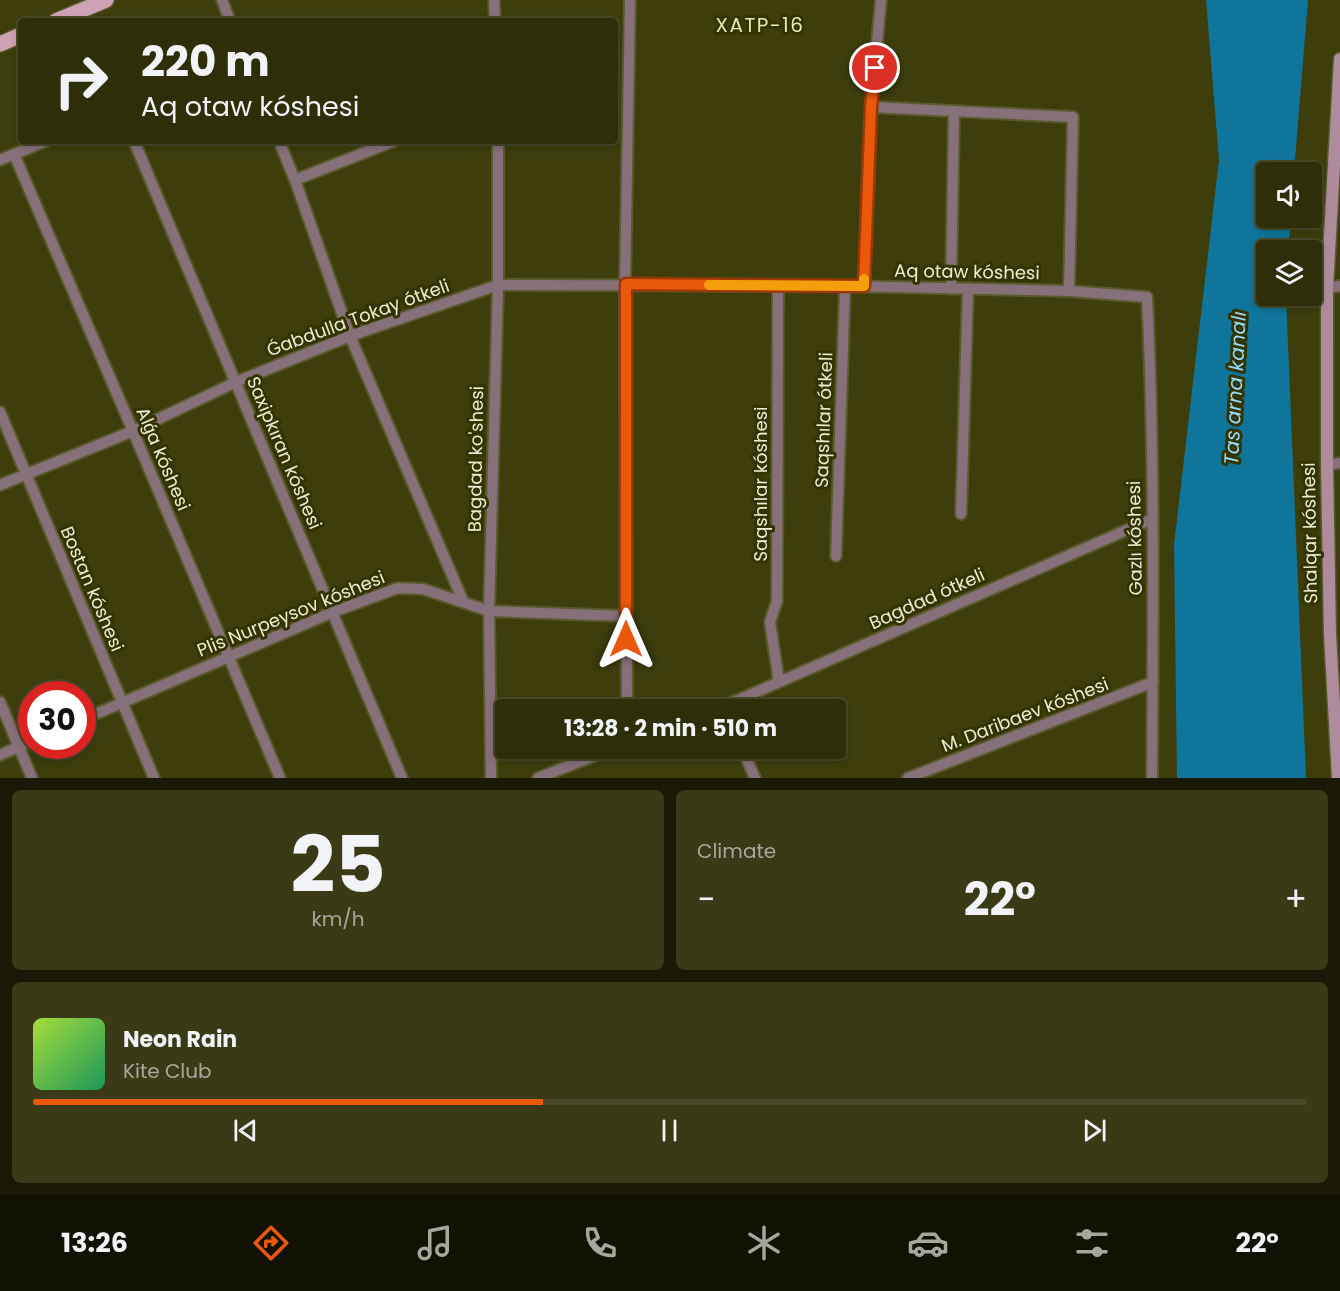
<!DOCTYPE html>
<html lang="en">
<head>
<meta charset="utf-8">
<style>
  :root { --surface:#2e2e09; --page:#3a3a17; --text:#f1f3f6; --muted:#a7a89c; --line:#494a2a; --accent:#ea580c }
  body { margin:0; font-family:Poppins,sans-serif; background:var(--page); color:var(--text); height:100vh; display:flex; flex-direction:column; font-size:22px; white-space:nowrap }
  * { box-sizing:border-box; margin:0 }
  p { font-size:20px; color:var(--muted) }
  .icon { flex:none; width:33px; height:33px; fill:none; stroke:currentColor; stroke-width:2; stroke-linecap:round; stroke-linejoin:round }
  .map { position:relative; height:778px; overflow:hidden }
  .drawer { display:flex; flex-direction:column; gap:12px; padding:12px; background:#191905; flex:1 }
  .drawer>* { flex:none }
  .banner { position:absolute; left:18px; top:18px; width:600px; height:126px; border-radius:6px; box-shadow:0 3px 9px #0003,0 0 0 2px var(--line); background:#2e2e09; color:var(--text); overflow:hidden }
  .controls { position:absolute; left:1256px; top:162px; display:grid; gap:12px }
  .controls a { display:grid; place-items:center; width:66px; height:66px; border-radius:6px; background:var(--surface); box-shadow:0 3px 9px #0003,0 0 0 2px var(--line); font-size:30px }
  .speed { position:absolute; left:18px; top:681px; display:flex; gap:12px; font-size:30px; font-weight:700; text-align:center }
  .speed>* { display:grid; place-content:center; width:78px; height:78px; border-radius:50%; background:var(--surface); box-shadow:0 3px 9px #0003,0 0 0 2px var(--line); line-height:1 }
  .speed .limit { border:9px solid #d22; background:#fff; color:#111 }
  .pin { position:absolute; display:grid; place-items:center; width:51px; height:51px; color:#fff; margin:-26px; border:3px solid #fff; border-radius:50%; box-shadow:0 2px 6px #0007 }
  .me { position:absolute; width:66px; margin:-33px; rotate:0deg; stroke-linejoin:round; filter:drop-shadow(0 0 4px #0008) }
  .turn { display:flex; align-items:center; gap:21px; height:126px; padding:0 24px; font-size:27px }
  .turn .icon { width:78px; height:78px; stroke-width:2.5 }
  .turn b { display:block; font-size:42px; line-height:51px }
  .big { font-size:45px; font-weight:700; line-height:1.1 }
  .drawer .widget { flex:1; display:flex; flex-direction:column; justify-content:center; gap:9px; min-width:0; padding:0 21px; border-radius:9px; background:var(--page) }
  .drawer .dial { align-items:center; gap:0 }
  .dial b { font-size:78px; line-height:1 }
  .song { display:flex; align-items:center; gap:18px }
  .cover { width:72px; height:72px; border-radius:9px; background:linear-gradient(135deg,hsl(80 70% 55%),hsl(150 70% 35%)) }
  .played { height:6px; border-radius:3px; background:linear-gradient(90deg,var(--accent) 40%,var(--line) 40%) }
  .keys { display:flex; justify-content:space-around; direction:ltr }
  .heat { display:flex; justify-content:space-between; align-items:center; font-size:33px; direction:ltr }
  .drawer .tiles { flex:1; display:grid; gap:12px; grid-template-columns:1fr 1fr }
  .widget:last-child { grid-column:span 2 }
  .trip { position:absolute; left:495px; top:699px; width:351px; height:60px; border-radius:6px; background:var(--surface); box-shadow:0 3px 9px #0003,0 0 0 2px var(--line); font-weight:700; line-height:60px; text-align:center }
  .menu { display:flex; height:96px; justify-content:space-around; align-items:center; background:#121204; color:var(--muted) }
  .menu .icon { width:42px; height:42px }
  .menu .selected { color:var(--accent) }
  .menu b { font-size:27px; color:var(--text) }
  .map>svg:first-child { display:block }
  .water { fill:#10759b }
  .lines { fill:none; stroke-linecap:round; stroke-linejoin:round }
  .street-casing { stroke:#595a2c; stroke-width:14 }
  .secondary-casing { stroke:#595a2c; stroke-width:15 }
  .primary-casing { stroke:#595a2c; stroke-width:18 }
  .street { stroke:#867079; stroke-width:10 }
  .secondary { stroke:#af8c9b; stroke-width:12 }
  .primary { stroke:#cfa2b5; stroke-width:15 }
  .route-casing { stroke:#983908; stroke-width:15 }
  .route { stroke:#ea580c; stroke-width:10 }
  .slow { stroke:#f59e0b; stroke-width:10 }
  .labels { text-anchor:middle; stroke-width:6; stroke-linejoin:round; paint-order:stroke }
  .street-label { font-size:18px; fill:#eaedd3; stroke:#333400 }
  .neighbourhood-label { font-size:20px; letter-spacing:1.5px; fill:#e5e8b4; stroke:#333400 }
  .water-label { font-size:20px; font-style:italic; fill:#98d8f9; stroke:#333400 }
</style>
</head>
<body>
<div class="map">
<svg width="1340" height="778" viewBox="0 0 1340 778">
  <rect width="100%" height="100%" fill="#3d3e0c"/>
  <path class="water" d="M1206,0h102l-14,172h-28v46h25l-3,32h-22v46h20l20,482h-129l-3,-233 45,-385z"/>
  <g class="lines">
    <g class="street-casing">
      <path id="street" d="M222,0l8,21
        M494,0l1,21
        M871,107l202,10 -4,174
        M134,141l268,637
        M279,141l16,39 55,156 113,265
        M14,154l119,277 147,347
        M0,160l46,-19
        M295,180l99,-39
        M778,285l-1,316 -7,21 9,60
        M864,286l7,-179 10,-107
        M1327,288l13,-2
        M951,289l3,-177
        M0,412l154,366
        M1327,465l13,-2
        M0,485l133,-54 103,-49 114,-46 148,-51 347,1 224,5 78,6c8,160 6,321 5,481
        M961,514l7,-225
        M836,556l9,-270
        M0,702l32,76
        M627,710l-2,-426 5,-284
        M715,710l437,-191
        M82,720l251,-108 65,-24 25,1 66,22 137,5
        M742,748l13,30
        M0,755l32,-14
        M491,778l-2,-167 9,-326v-144
        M538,778l76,-30
        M908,778l245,-96"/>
    </g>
    <g class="secondary-casing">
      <path id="secondary" d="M1338,778l-8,-144 -3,-169v-177l13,-229"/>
    </g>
    <g class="primary-casing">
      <path id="primary" d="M56,21l50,-21
        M0,44l21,-9"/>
    </g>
    <use href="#street" class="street"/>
    <use href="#secondary" class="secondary"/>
    <use href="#primary" class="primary"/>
  </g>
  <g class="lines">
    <g class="route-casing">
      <path id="route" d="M626,639v-355l238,2 7,-179 4,-39"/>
    </g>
    <use href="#route" class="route"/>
    <path class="slow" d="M709,285l155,1v-7"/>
  </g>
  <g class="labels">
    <g class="street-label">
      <text transform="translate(967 272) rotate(1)" y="6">Aq otaw kóshesi</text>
      <text transform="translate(358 318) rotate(-20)" y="6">Ǵabdulla Tokay ótkeli</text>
      <text transform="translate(824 420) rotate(-88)" y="6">Saqshılar ótkeli</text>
      <text transform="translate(284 453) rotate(67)" y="6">Saxipkıran kóshesi</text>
      <text transform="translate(163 459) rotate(67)" y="6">Alǵa kóshesi</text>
      <text transform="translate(476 459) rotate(-89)" y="6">Bagdad ko'shesi</text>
      <text transform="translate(761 484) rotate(-90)" y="6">Saqshılar kóshesi</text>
      <text transform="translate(1310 533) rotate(-91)" y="6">Shalqar kóshesi</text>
      <text transform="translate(1135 538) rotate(-91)" y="6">Gazlı kóshesi</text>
      <text transform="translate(92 589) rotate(67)" y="6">Bostan kóshesi</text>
      <text transform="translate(927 599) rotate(-24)" y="6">Bagdad ótkeli</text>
      <text transform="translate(291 614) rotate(-22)" y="6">Plis Nurpeysov kóshesi</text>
      <text transform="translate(1025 715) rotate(-21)" y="6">M. Daribaev kóshesi</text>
    </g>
    <g class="neighbourhood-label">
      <text x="760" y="32">XATP-16</text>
    </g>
    <g class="water-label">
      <text transform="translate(1235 388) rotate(-87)" y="7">Tas arna kanalı</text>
    </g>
  </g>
</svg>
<div class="controls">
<a><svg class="icon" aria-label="sound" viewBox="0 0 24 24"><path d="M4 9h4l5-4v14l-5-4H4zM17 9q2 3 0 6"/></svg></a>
<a><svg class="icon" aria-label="layers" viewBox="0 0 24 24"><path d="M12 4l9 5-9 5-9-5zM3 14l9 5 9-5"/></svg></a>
</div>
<div class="speed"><div class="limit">30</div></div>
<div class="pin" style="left:875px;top:68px;background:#d93025"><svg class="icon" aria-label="arrive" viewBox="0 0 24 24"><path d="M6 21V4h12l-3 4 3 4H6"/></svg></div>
<svg class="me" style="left:626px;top:639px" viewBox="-20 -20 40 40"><path d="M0-17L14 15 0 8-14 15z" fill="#ea580c" stroke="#fff" stroke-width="4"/></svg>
<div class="trip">13:28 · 2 min · 510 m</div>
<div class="banner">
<div class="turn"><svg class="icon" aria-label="right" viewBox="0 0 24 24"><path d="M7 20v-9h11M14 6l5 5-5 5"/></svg><div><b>220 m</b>Aq otaw kóshesi</div></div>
</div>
</div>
<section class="drawer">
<div class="tiles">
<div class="widget dial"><b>25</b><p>km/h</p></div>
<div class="widget"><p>Climate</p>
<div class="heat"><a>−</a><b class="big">22°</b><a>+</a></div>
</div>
<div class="widget">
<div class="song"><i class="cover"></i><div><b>Neon Rain</b><p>Kite Club</p></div></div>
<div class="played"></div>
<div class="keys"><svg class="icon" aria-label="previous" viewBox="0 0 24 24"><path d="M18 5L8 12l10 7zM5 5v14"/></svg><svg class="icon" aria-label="pause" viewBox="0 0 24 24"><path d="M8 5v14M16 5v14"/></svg><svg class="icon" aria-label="next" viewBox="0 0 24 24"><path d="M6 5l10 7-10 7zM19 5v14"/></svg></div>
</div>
</div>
</section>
<nav class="menu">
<b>13:26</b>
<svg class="icon selected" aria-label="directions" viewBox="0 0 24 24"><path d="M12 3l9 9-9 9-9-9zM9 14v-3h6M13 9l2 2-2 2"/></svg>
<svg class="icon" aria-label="music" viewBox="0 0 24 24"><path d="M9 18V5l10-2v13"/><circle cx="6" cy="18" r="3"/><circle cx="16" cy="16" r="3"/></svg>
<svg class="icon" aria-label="phone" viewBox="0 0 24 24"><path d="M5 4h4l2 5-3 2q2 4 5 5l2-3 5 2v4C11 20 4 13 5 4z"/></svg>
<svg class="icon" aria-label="climate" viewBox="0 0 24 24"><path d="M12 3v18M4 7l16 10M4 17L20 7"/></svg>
<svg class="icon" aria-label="car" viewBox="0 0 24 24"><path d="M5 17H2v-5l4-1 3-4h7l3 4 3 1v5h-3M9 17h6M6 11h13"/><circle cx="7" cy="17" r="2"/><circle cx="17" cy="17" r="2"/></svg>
<svg class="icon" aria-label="filters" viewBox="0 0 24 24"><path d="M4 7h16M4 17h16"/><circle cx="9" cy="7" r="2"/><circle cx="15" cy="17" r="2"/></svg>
<b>22°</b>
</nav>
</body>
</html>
